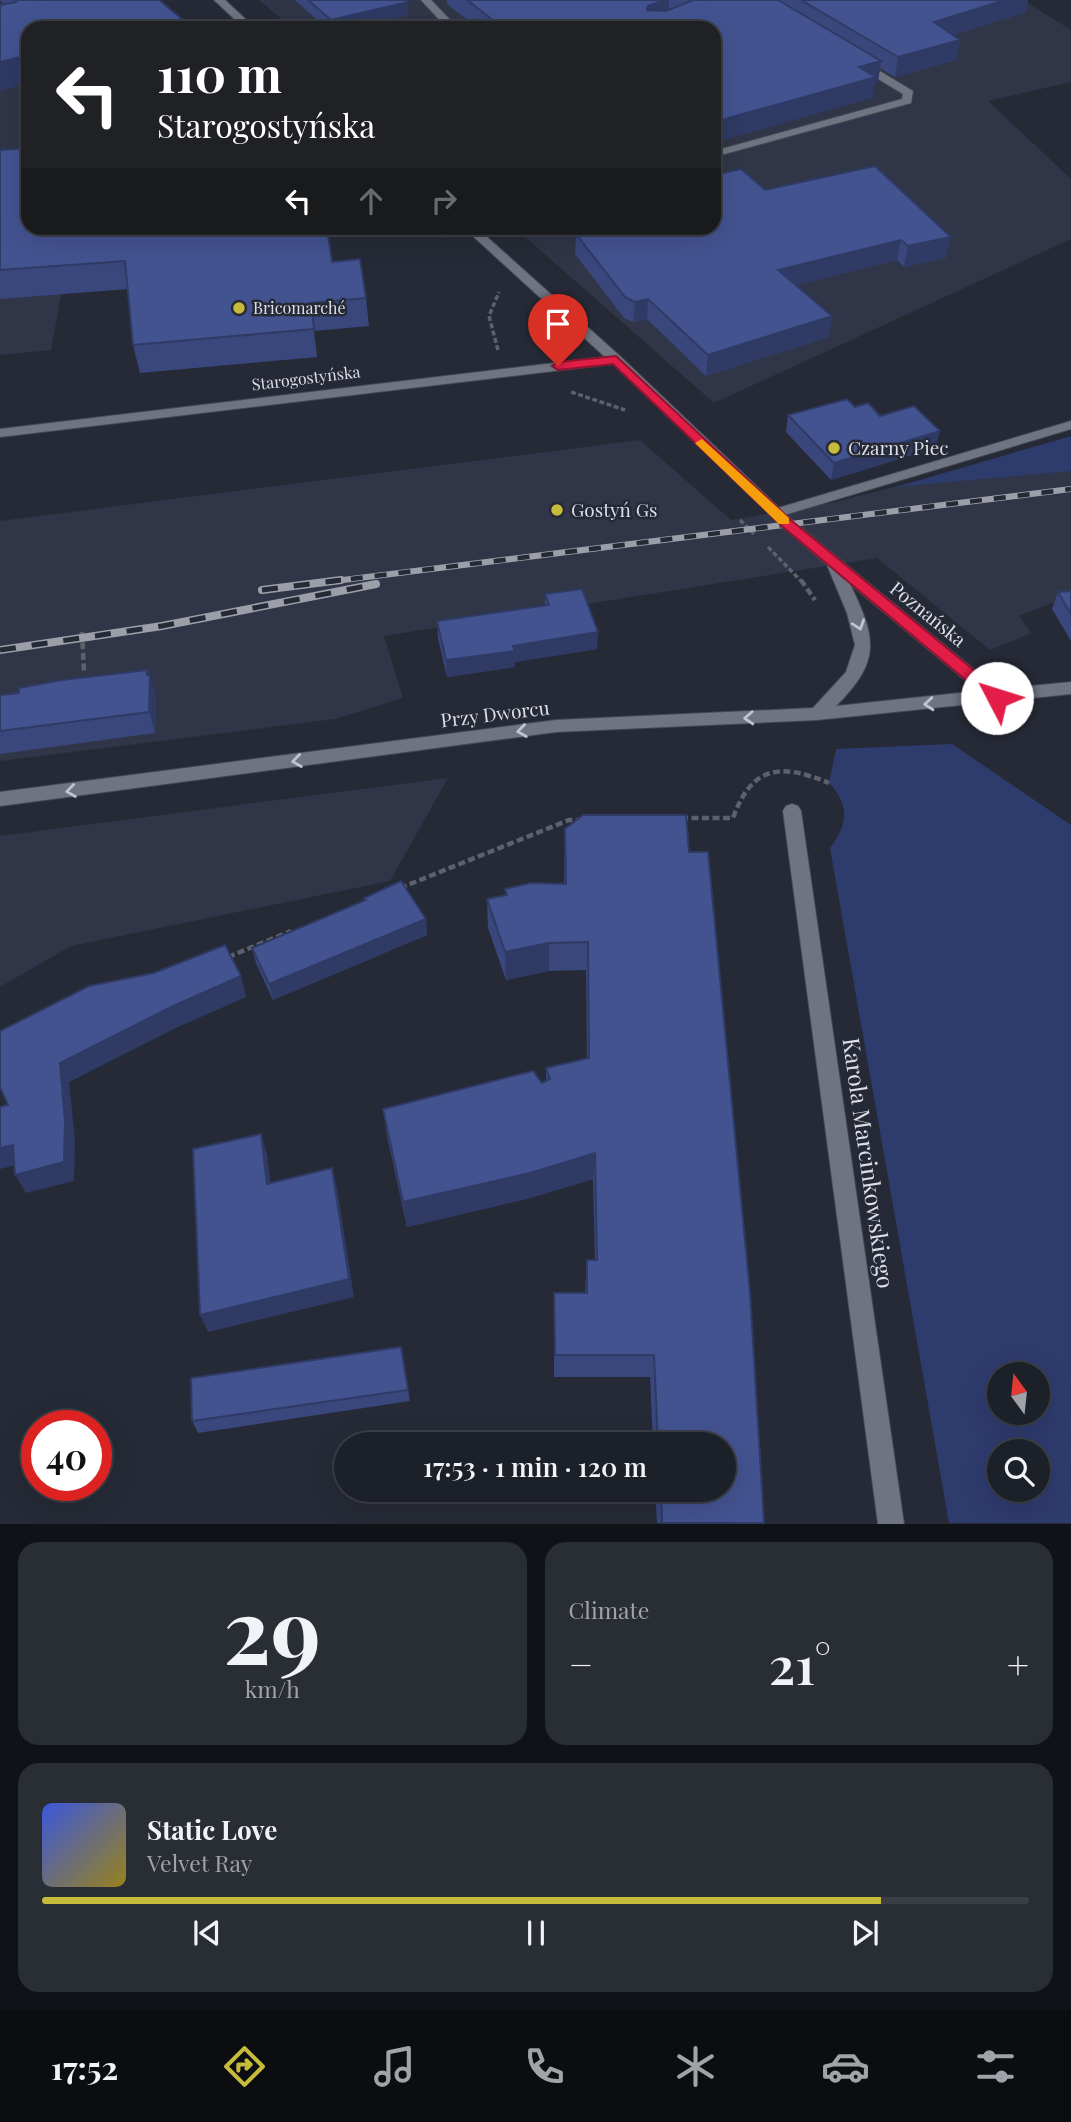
<!DOCTYPE html>
<html lang="en">
<head>
<meta charset="utf-8">
<style>
  :root { --surface:#1c2028; --page:#292d34; --text:#f1f3f6; --muted:#a0a3a8; --line:#3a3e45; --accent:#c7bb3c }
  body { margin:0; font-family:"Playfair Display",serif; background:var(--page); color:var(--text); height:100vh; display:flex; flex-direction:column; font-size:26px; white-space:nowrap }
  * { box-sizing:border-box; margin:0 }
  p { font-size:23px; color:var(--muted) }
  .icon { flex:none; width:38px; height:38px; fill:none; stroke:currentColor; stroke-width:2; stroke-linecap:round; stroke-linejoin:round }
  .map { position:relative; height:1524px; overflow:hidden }
  .panel { display:flex; flex-direction:column; gap:18px; padding:18px; background:#0f1216; flex:1 }
  .panel>* { flex:none }
  .banner { position:absolute; left:21px; top:21px; width:700px; height:214px; border-radius:21px; box-shadow:0 7px 28px #0002,0 0 0 2px var(--line); background:#202124; color:#fff; overflow:hidden }
  .needle { width:46px; rotate:345deg }
  .controls { position:absolute; left:987px; top:1362px; display:grid; gap:14px }
  .controls a { display:grid; place-items:center; width:63px; height:63px; border-radius:50%; background:var(--surface); box-shadow:0 7px 28px #0002,0 0 0 2px var(--line); font-size:35px }
  .speed { position:absolute; left:21px; top:1410px; display:flex; gap:14px; font-size:35px; font-weight:700; text-align:center }
  .speed>* { display:grid; place-content:center; width:91px; height:91px; border-radius:50%; background:var(--surface); box-shadow:0 7px 28px #0002,0 0 0 2px var(--line); line-height:1 }
  .speed .limit { border:10px solid #d22; background:#fff; color:#111 }
  .pin { position:absolute; display:grid; place-items:center; width:60px; height:60px; color:#fff; margin:-72px -30px; border-radius:50% 50% 50% 0; rotate:-45deg; box-shadow:0 0 7px #0007 }
  .pin .icon { rotate:45deg }
  .me { position:absolute; width:77px; margin:-38px; rotate:310deg; stroke-linejoin:round; filter:drop-shadow(0 0 5px #0008) }
  .turn { display:flex; align-items:center; gap:24px; height:147px; padding:0 21px; font-size:32px }
  .turn .icon { width:91px; height:91px; stroke-width:2.5 }
  .turn b { display:block; font-size:49px; line-height:60px }
  .lanes { display:flex; align-items:center; height:66px; padding:0 21px; background:#0003; justify-content:center; gap:35px; direction:ltr }
  .lanes .off { opacity:.35 }
  .big { font-size:52px; font-weight:600; line-height:1.1 }
  .panel .tile { flex:1; display:flex; flex-direction:column; justify-content:center; gap:10px; min-width:0; padding:0 24px; border-radius:21px; background:var(--page) }
  .panel .dial { align-items:center; gap:0 }
  .dial b { font-size:91px; line-height:1 }
  .song { display:flex; align-items:center; gap:21px }
  .cover { width:84px; height:84px; border-radius:10px; background:linear-gradient(135deg,hsl(230 70% 55%),hsl(50 70% 35%)) }
  .played { height:7px; border-radius:4px; background:linear-gradient(90deg,var(--accent) 85%,var(--line) 85%) }
  .keys { display:flex; justify-content:space-around; direction:ltr }
  .heat { display:flex; justify-content:space-between; align-items:center; font-size:38px; direction:ltr }
  .panel .tiles { flex:1; display:grid; gap:18px; grid-template-columns:1fr 1fr }
  .tile:last-child { grid-column:span 2 }
  .trip { position:absolute; left:334px; top:1432px; width:402px; height:70px; border-radius:35px; background:var(--surface); box-shadow:0 7px 28px #0002,0 0 0 2px var(--line); font-weight:600; line-height:70px; text-align:center }
  .dock { display:flex; height:112px; justify-content:space-around; align-items:center; background:#0b0d10; color:var(--muted) }
  .dock .icon { width:49px; height:49px }
  .dock .active { color:var(--accent) }
  .dock b { font-size:32px; color:var(--text) }
  .map>svg:first-child { display:block }
  .built { fill:#303647 }
  .green { fill:#2e3b6d; fill-rule:evenodd }
  .lines { fill:none; stroke-linecap:round; stroke-linejoin:round }
  .service-casing { stroke:#444852; stroke-width:2 }
  .minor-casing { stroke:#444852; stroke-width:2 }
  .tertiary-casing { stroke:#444852; stroke-width:2 }
  .path-far2 { stroke:#5d616c; stroke-width:2.5; stroke-dasharray:4.5 2; stroke-linecap:butt }
  .path-far1 { stroke:#5d616c; stroke-width:3.5; stroke-dasharray:5 2.5; stroke-linecap:butt }
  .path { stroke:#5d616c; stroke-width:4.5; stroke-dasharray:7 3.5; stroke-linecap:butt }
  .service { fill:#6f7482; fill-rule:evenodd }
  .minor { fill:#6f7482; fill-rule:evenodd }
  .tertiary { fill:#6f7482; fill-rule:evenodd }
  .rail-far1-casing { stroke:#9c9fa8; stroke-width:6 }
  .rail-casing { stroke:#9c9fa8; stroke-width:8 }
  .rail-far1 { stroke:#262a36; stroke-width:4.5; stroke-dasharray:12; stroke-linecap:butt }
  .rail { stroke:#262a36; stroke-width:5; stroke-dasharray:16; stroke-linecap:butt }
  .wall { fill:#3a477c }
  .shaded-wall { fill:#2f3a65 }
  .building { fill:#435390; stroke:#2f3a65; stroke-width:2 }
  .oneway { stroke:#c1c4ce }
  .route { fill:#e11d48; stroke:#92132f; stroke-width:2 }
  .slow { fill:#f59e0b }
  .poi-dot { fill:#c7bb3c; stroke:#262a36; stroke-width:2.5 }
  .labels { text-anchor:middle; stroke-width:5; stroke-linejoin:round; paint-order:stroke }
  .far-poi-label { font-size:16px; fill:#dcdfe7; stroke:#262a36; text-anchor:start }
  .far-street-label { font-size:16px; fill:#dcdfe7; stroke:#262a36 }
  .poi-label { font-size:19px; fill:#dcdfe7; stroke:#262a36; text-anchor:start }
  .street-label { font-size:19px; fill:#dcdfe7; stroke:#262a36 }
  .near-street-label { font-size:23px; fill:#dcdfe7; stroke:#262a36 }
</style>
</head>
<body>
<div class="map">
<svg width="1071" height="1524" viewBox="0 0 1071 1524">
  <rect width="100%" height="100%" fill="#262a36"/>
  <path class="built" d="M0,0h141l-113,28v200h45l-22,122 -51,5z
    M259,0h764l48,30v52l-83,19 83,78v60l-357,164 -199,-175h199v-200h-422z
    M640,440l91,80 100,-17 240,-61v154l-52,20 12,17 -41,17 -113,-92 -493,78 19,62 -68,21 -335,42v-240z
    M448,778l-58,103 -319,65 -71,41v-151z"/>
  <path class="green" d="M1071,436v35l-175,16z
    M952,744l119,81v698h-122l-119,-675c19,-24 19,-44 -1,-65l7,-34zM999,1374h39v38h-39zM999,1451h39v38h-39z"/>
  <g class="lines">
    <g class="service-casing">
      <path id="service" d="M421,0h10l27,28h-11z
        M855,61h8l50,30 -2,12 -197,54v-6l188,-52 1,-5 -48,-29z"/>
    </g>
    <g class="minor-casing">
      <path id="minor" d="M1071,421v8l-290,87 -5,2 -7,-5 2,-3z
        M792,804l6,2 3,5 103,713h-26l-95,-713 3,-5z"/>
    </g>
    <g class="tertiary-casing">
      <path id="tertiary" d="M214,0h11l30,28h-11z
        M464,228h13l144,129 172,164 205,168 73,-7v12l-67,7 -7,3 -6,-2 -174,18 -261,12 -556,74v-14l556,-72 257,-12 33,-36 9,-27 -8,-32 -20,-48 -44,-38 -170,-163 -613,73v-8l605,-72zM850,584l128,107 -142,15c46,-46 40,-68 14,-122z"/>
    </g>
    <path class="path-far2" d="M434,228l10,9"/>
    <path class="path-far1" d="M498,350l-9,-34 10,-24
      M571,392l54,18
      M740,520l14,14
      M768,547l34,35"/>
    <path class="path" d="M801,580l14,20
      M82,632l2,40
      M681,818h52c19,-53 48,-55 96,-35
      M400,888l169,-68h12
      M228,957l63,-26"/>
    <use href="#service" class="service"/>
    <use href="#minor" class="minor"/>
    <use href="#tertiary" class="tertiary"/>
    <g class="rail-far1-casing">
      <path id="rail-far1" d="M327,582l744,-93"/>
    </g>
    <g class="rail-casing">
      <path id="rail" d="M262,590l79,-10
        M0,650l162,-24 214,-42"/>
    </g>
    <use href="#rail-far1" class="rail-far1"/>
    <use href="#rail" class="rail"/>
  </g>
  <path class="wall" d="M0,0h159l23,19 1,9h-155v55l-28,7v-85l4,-1z
    M295,0h110l3,15 -55,13h-27z
    M447,0h581l-2,12 -73,23 7,5 -4,20 -61,17 -15,-9 -2,14h-3l-3,16 -158,-70h-236l-31,-24z
    M0,150l28,78 304,34 34,36 3,28 -55,5 3,26 -177,16 -7,-28 -5,-56 -128,10z
    M875,166l71,92 -42,9 -7,-7 -101,25 33,52 -123,39 -59,-57 -14,3 -9,-4 -49,-64 1,-20 15,-4 -2,-2h125l51,-38z
    M855,407l25,9 60,15 -5,17 -104,32 -45,-48 2,-17z
    M1071,591v50l-19,-32 6,-17z
    M545,594l52,55 -82,13v5l-68,10 -9,-39 -1,-17 108,-15z
    M149,675l7,22 -1,36 -155,21v-59z
    M565,829l124,23 75,671h-107l-2,-34h69v-45h-71l-3,-67h-96v-84h31l2,-33h8l-2,-81 -63,19 -123,29 -20,-91 -4,-27 159,-26 4,-2v-13l41,-9 -1,-89 -37,1 -43,9 -18,-52 -1,-29 18,-4v-6l59,-5z
    M364,898l62,21 1,16 -154,65 -17,-37 -4,-15 112,-47z
    M401,1347l9,54 -212,32 -6,-12z"/>
  <path class="shaded-wall" d="M665,0h4l-1,18 -21,-8 1,-4z
    M1005,0h23l-2,12 -96,30 4,-20z
    M408,2v13l-55,13h-21l-1,-8z
    M182,19l1,9h-40z
    M960,40l-4,20 -61,17 3,-20z
    M28,55v28l-28,7v-28z
    M881,61l-3,21h-3l-3,16 -158,45v-21l145,-55z
    M951,237l-5,21 -42,9 4,-21z
    M901,240l-4,20 -122,31 3,-21z
    M648,299l-1,20 -14,3 2,-20z
    M832,316l-3,21 -123,39 2,-21z
    M940,431l-5,17 -104,32 3,-17z
    M598,632l-1,17 -82,13v5l-68,10 -1,-17 67,-14z
    M147,670l3,10v-5l6,22 -1,36 -6,-21z
    M426,919l1,16 -154,65 -4,-16z
    M549,943v28l-43,9 -1,-28z
    M241,976l5,21 -68,30 -109,55 6,58 -1,41 -48,12 -11,-18 45,-112 111,-56z
    M261,1134l6,20 6,50 -6,-20z
    M13,1145l11,18 -24,6v-21z
    M595,1153l-2,26 -63,19 -123,29 -4,-25z
    M332,1168l5,20 17,109 -146,35 -8,-17z"/>
  <path class="building" d="M14,0h145l23,19 -39,9h-115v27l-28,7v-57l16,-3z
    M308,0h97l3,2 -77,18z
    M467,0h198l-17,6 -1,4 19,1 25,-10 -1,-1h88l103,61 -22,6 17,10 -162,45v-94h-211z
    M801,0h204l-71,22 26,18 -62,17z
    M28,148v80h299l5,34 28,-3 6,39 -55,5 3,26 -181,16 -8,-84 -125,9v-120z
    M875,166l76,71 -43,9 -7,-6 -123,30 54,46 -124,39 -60,-56 -13,3 -10,-5 -49,-63 28,-6h110v-53l27,-6 24,21z
    M847,399l8,8 13,-4 12,13 34,-10 26,25 -106,32 -46,-48z
    M582,589l16,43 -85,14 2,5 -69,9 -9,-39 112,-16 -4,-11z
    M1071,591v23l-13,-22z
    M147,670v5h3l-1,37 -149,19v-36l19,-2v-5l43,-8z
    M583,815h103l3,37h19l42,441 14,230h-102l-1,-34h63v-45h-66l-4,-89h-99l-1,-62h33v-33h10l-2,-107 -65,20 -127,29 -20,-93 150,-38 9,12 8,-4 -4,-11 43,-10 -1,-116 -39,1 -44,9 -18,-53 20,-4 -2,-6 26,-6 35,1 -1,-55z
    M401,881l25,38 -157,65 -17,-36 114,-48 -2,-2z
    M225,945l16,31 -70,31 -111,56 5,58 -1,41 -49,13 -2,-30 -13,3v-41l8,-2 -8,-18v-56l89,-45 65,-13z
    M261,1134l6,50 65,-16 17,111 -149,36 -7,-166z
    M401,1347l7,43 -216,31 -1,-43z"/>
  <defs><path id="oneway-chevron" d="M-2-3.5L2.5 0L-2 3.5" fill="none" stroke-width="1.6" stroke-linecap="round" stroke-linejoin="round" transform="scale(1.75)"/></defs>
  <g class="oneway">
    <use href="#oneway-chevron" transform="translate(859 625) rotate(71)"/>
    <use href="#oneway-chevron" transform="translate(929 704) rotate(175)"/>
    <use href="#oneway-chevron" transform="translate(749 718) rotate(177)"/>
    <use href="#oneway-chevron" transform="translate(522 731) rotate(172)"/>
    <use href="#oneway-chevron" transform="translate(297 761) rotate(172)"/>
    <use href="#oneway-chevron" transform="translate(71 791) rotate(172)"/>
  </g>
  <path class="route" d="M616,356l176,165 211,173v8h-11l-209,-175 -170,-163 -55,6 -6,-4 6,-4z"/>
  <path class="slow" d="M702,439l87,79v6h-10l-82,-79 -2,-2z"/>
  <g class="poi-dot">
    <circle cx="239" cy="308" r="7"/>
    <circle cx="834" cy="448" r="7"/>
    <circle cx="557" cy="510" r="7"/>
  </g>
  <g class="labels">
    <g class="far-poi-label">
      <text x="253" y="314">Bricomarché</text>
    </g>
    <g class="far-street-label">
      <text transform="translate(306 378) rotate(-7)" y="6">Starogostyńska</text>
    </g>
    <g class="poi-label">
      <text x="848" y="455">Czarny Piec</text>
      <text x="571" y="517">Gostyń Gs</text>
    </g>
    <g class="street-label">
      <text transform="translate(928 614) rotate(39)" y="7">Poznańska</text>
      <text transform="translate(495 714) rotate(-7)" y="7">Przy Dworcu</text>
    </g>
    <g class="near-street-label">
      <text transform="translate(868 1163) rotate(82)" y="8">Karola Marcinkowskiego</text>
    </g>
  </g>
</svg>
<div class="controls">
<a><svg class="needle" viewBox="-14 -14 28 28"><path d="M0-13l5 13h-10z" fill="#e53935"/><path d="M0 13l5-13h-10z" fill="#a0a3a8"/></svg></a>
<a><svg class="icon" aria-label="search" viewBox="0 0 24 24"><circle cx="10" cy="10" r="6"/><path d="M15 15l6 6"/></svg></a>
</div>
<div class="speed"><div class="limit">40</div></div>
<div class="pin" style="left:558px;top:366px;background:#d93025"><svg class="icon" aria-label="arrive" viewBox="0 0 24 24"><path d="M6 21V4h12l-3 4 3 4H6"/></svg></div>
<svg class="me" style="left:997px;top:698px" viewBox="-20 -20 40 40"><circle r="19" fill="#fff"/><path d="M0-13L10 11 0 6-10 11z" fill="#e11d48"/></svg>
<div class="trip">17:53 · 1 min · 120 m</div>
<div class="banner">
<div class="turn"><svg class="icon" aria-label="left" viewBox="0 0 24 24"><path d="M17 20v-9H6M10 6l-5 5 5 5"/></svg><div><b>110 m</b>Starogostyńska</div></div>
<div class="lanes"><svg class="icon" aria-label="left" viewBox="0 0 24 24"><path d="M17 20v-9H6M10 6l-5 5 5 5"/></svg><svg class="icon off" aria-label="ahead" viewBox="0 0 24 24"><path d="M12 20V5M6 11l6-6 6 6"/></svg><svg class="icon off" aria-label="right" viewBox="0 0 24 24"><path d="M7 20v-9h11M14 6l5 5-5 5"/></svg></div>
</div>
</div>
<section class="panel">
<div class="tiles">
<div class="tile dial"><b>29</b><p>km/h</p></div>
<div class="tile"><p>Climate</p>
<div class="heat"><a>−</a><b class="big">21°</b><a>+</a></div>
</div>
<div class="tile">
<div class="song"><i class="cover"></i><div><b>Static Love</b><p>Velvet Ray</p></div></div>
<div class="played"></div>
<div class="keys"><svg class="icon" aria-label="previous" viewBox="0 0 24 24"><path d="M18 5L8 12l10 7zM5 5v14"/></svg><svg class="icon" aria-label="pause" viewBox="0 0 24 24"><path d="M8 5v14M16 5v14"/></svg><svg class="icon" aria-label="next" viewBox="0 0 24 24"><path d="M6 5l10 7-10 7zM19 5v14"/></svg></div>
</div>
</div>
</section>
<nav class="dock">
<b>17:52</b>
<svg class="icon active" aria-label="directions" viewBox="0 0 24 24"><path d="M12 3l9 9-9 9-9-9zM9 14v-3h6M13 9l2 2-2 2"/></svg>
<svg class="icon" aria-label="music" viewBox="0 0 24 24"><path d="M9 18V5l10-2v13"/><circle cx="6" cy="18" r="3"/><circle cx="16" cy="16" r="3"/></svg>
<svg class="icon" aria-label="phone" viewBox="0 0 24 24"><path d="M5 4h4l2 5-3 2q2 4 5 5l2-3 5 2v4C11 20 4 13 5 4z"/></svg>
<svg class="icon" aria-label="climate" viewBox="0 0 24 24"><path d="M12 3v18M4 7l16 10M4 17L20 7"/></svg>
<svg class="icon" aria-label="car" viewBox="0 0 24 24"><path d="M5 17H2v-5l4-1 3-4h7l3 4 3 1v5h-3M9 17h6M6 11h13"/><circle cx="7" cy="17" r="2"/><circle cx="17" cy="17" r="2"/></svg>
<svg class="icon" aria-label="filters" viewBox="0 0 24 24"><path d="M4 7h16M4 17h16"/><circle cx="9" cy="7" r="2"/><circle cx="15" cy="17" r="2"/></svg>
</nav>
</body>
</html>
